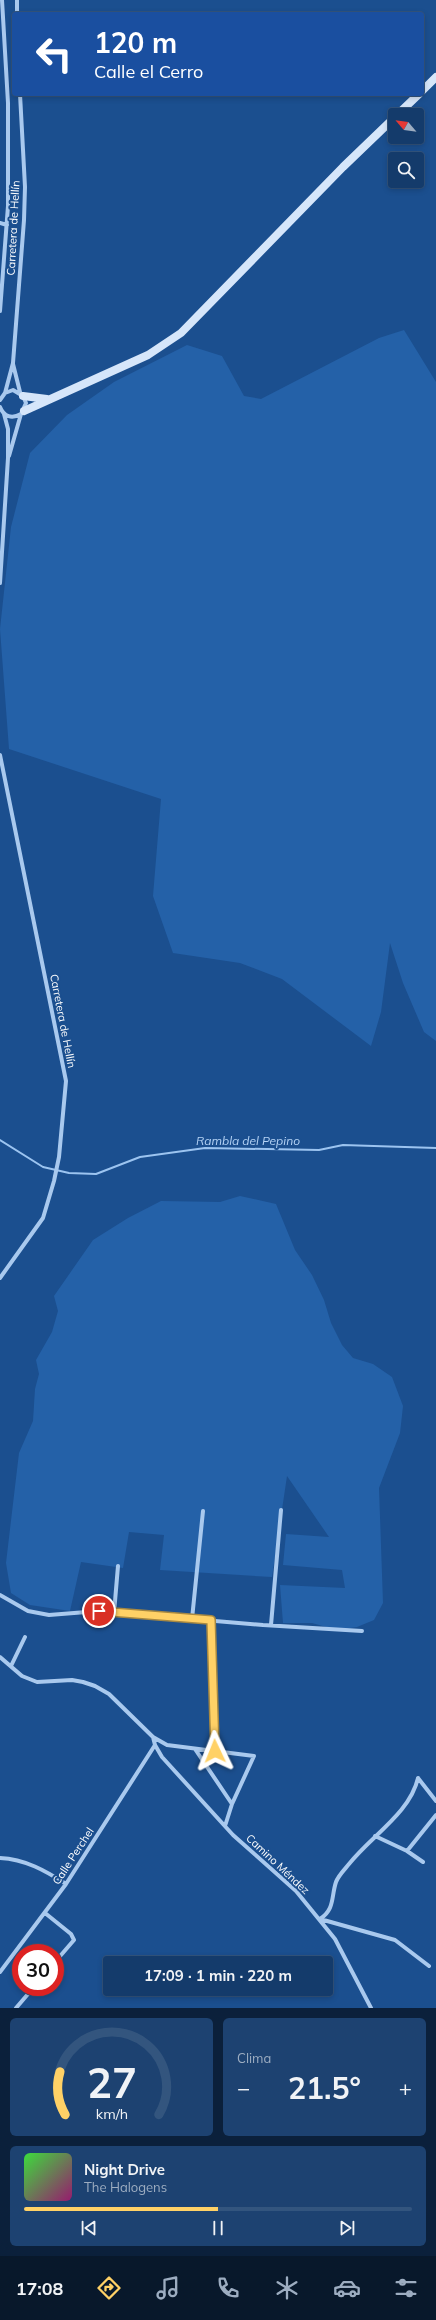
<!DOCTYPE html>
<html lang="es">
<head>
<meta charset="utf-8">
<style>
  :root { --surface:#143b6b; --page:#1d4271; --text:#f1f3f6; --muted:#9dadc1; --line:#33557e; --accent:#ffd166 }
  body { margin:0; font-family:Mulish,sans-serif; background:var(--page); color:var(--text); height:100vh; display:flex; flex-direction:column; font-size:15px; white-space:nowrap }
  * { box-sizing:border-box; margin:0 }
  p { font-size:13px; color:var(--muted) }
  .icon { flex:none; width:22px; height:22px; fill:none; stroke:currentColor; stroke-width:2; stroke-linecap:round; stroke-linejoin:round }
  .map { position:relative; height:2008px; overflow:hidden }
  .panel { display:flex; flex-direction:column; gap:10px; padding:10px; background:#0b203b; flex:1 }
  .panel>* { flex:none }
  .top-card { position:absolute; left:12px; top:12px; width:412px; height:84px; border-radius:4px; box-shadow:0 2px 6px #0003,0 0 0 1px var(--line); background:#1a4fa0; color:#fff; overflow:hidden }
  .needle { width:26px; rotate:299deg }
  .tools { position:absolute; left:388px; top:108px; display:grid; gap:8px }
  .tools a { display:grid; place-items:center; width:36px; height:36px; border-radius:4px; background:var(--surface); box-shadow:0 2px 6px #0003,0 0 0 1px var(--line); font-size:20px }
  .speed { position:absolute; left:12px; top:1944px; display:flex; gap:8px; font-size:20px; font-weight:700; text-align:center }
  .speed>* { display:grid; place-content:center; width:52px; height:52px; border-radius:50%; background:var(--surface); box-shadow:0 2px 6px #0003,0 0 0 1px var(--line); line-height:1 }
  .speed .limit { border:6px solid #d22; background:#fff; color:#111 }
  .pin { position:absolute; display:grid; place-items:center; width:34px; height:34px; color:#fff; margin:-17px; border:2px solid #fff; border-radius:50%; box-shadow:0 1px 4px #0007 }
  .me { position:absolute; width:44px; margin:-22px; rotate:358deg; stroke-linejoin:round; filter:drop-shadow(0 0 3px #0008) }
  .turn { display:flex; align-items:center; gap:14px; height:84px; padding:0 16px; font-size:18px }
  .turn .icon { width:52px; height:52px; stroke-width:2.5 }
  .turn b { display:block; font-size:28px; line-height:34px }
  .big { font-size:30px; font-weight:700; line-height:1.1 }
  .panel .tile { flex:1; display:flex; flex-direction:column; justify-content:center; gap:6px; min-width:0; padding:0 14px; border-radius:6px; background:var(--page) }
  .panel .dial { align-items:center; gap:0 }
  .dial svg { height:104px; overflow:visible; fill:none; stroke:var(--line); stroke-width:7; stroke-linecap:round; text-anchor:middle }
  .dial text { fill:var(--text); stroke:none }
  .song { display:flex; align-items:center; gap:12px }
  .cover { width:48px; height:48px; border-radius:6px; background:linear-gradient(135deg,hsl(120 70% 55%),hsl(320 70% 35%)) }
  .played { height:4px; border-radius:2px; background:linear-gradient(90deg,var(--accent) 50%,var(--line) 50%) }
  .keys { display:flex; justify-content:space-around; direction:ltr }
  .heat { display:flex; justify-content:space-between; align-items:center; font-size:22px; direction:ltr }
  .panel .tiles { flex:1; display:grid; gap:10px; grid-template-columns:1fr 1fr }
  .tile:last-child { grid-column:span 2 }
  .trip { position:absolute; left:103px; top:1956px; width:230px; height:40px; border-radius:4px; background:var(--surface); box-shadow:0 2px 6px #0003,0 0 0 1px var(--line); font-weight:700; line-height:40px; text-align:center }
  .dock { display:flex; height:64px; justify-content:space-around; align-items:center; background:#08182b; color:var(--muted) }
  .dock .icon { width:28px; height:28px }
  .dock .selected { color:var(--accent) }
  .dock b { font-size:18px; color:var(--text) }
  .map>svg:first-child { display:block }
  .green { fill:#2461a8 }
  .lines { fill:none; stroke-linecap:round; stroke-linejoin:round }
  .stream { stroke:#9cc4f0; stroke-width:2 }
  .street { stroke:#a9c9ee; stroke-width:4 }
  .secondary { stroke:#d6e6fa; stroke-width:8 }
  .route-casing { stroke:#a68842; stroke-width:10 }
  .route { stroke:#ffd166; stroke-width:7 }
  .labels { text-anchor:middle; stroke-width:4; stroke-linejoin:round; paint-order:stroke }
  .street-label { font-size:11px; fill:#fff; stroke:#1b4f8f }
  .water-label { font-size:12px; font-style:italic; fill:#b5d3f5; stroke:#1b4f8f }
</style>
</head>
<body>
<div class="map">
<svg width="436" height="2008" viewBox="0 0 436 2008">
  <rect width="100%" height="100%" fill="#1b4f8f"/>
  <path class="green" d="M404,330l32,52v659l-12,-9 -21,-49 -13,-40 -9,69 -10,34 -89,-67 -42,-16 -67,-10 -20,-57 8,-97 -152,-50 -9,-120 11,-102 19,-74 37,-38 47,-33 73,-37 35,11 22,40 17,3 118,-61z
    M240,1196l36,8 19,46 17,25 12,25 7,23 11,22 11,13 20,6 19,13 11,29 -3,27 -21,55 4,115 -9,17 -17,7 -20,3 -25,-7h-29l-3,-38 65,3 -3,-18 -59,-5 3,-31 43,3 -42,-61 -15,101 -112,-7 4,-35 -35,-3 -6,36 -42,-6 -11,49 -40,-6 -19,-12 -5,-30 13,-110 14,-32 2,-32 4,-15 -3,-14 16,-28 6,-21 -4,-15 39,-56 35,-22 33,-17 59,1z"/>
  <g class="lines">
    <path class="stream" d="M0,1140l43,27 26,6 27,1 44,-17 65,-9 114,2 24,-5 93,3"/>
    <path class="street" d="M17,0v14
      M0,223l7,2
      M0,311l8,-105v-103l-6,-103
      M13,364l7,28
      M5,393l8,-30 11,-143 1,-33 -5,-93
      M0,400l5,-7 8,-3 10,6 3,7 -5,11c-9,5 -17,3 -21,-7
      M9,456l12,-42
      M0,583l8,-125v-29l-4,-15
      M0,755l66,326 -7,76 -5,24 -11,37 -43,60
      M0,1595l28,16 21,4 50,-4 164,14 99,6
      M114,1613l4,-47
      M192,1619l11,-108
      M211,1620l4,131
      M271,1625l10,-115
      M0,1657l22,19 15,6 35,-2 11,2 12,4 14,8 44,43 2,8 7,12 71,78 63,56 39,48 36,69
      M11,1666l14,-29
      M153,1737l14,8 87,11 -22,48 -37,-55
      M418,1778l18,23
      M225,1826l7,-22
      M375,1836l32,15 16,11
      M407,1851l29,-36
      M0,1858c25,1 46,13 66,26
      M45,1913l26,21 3,6 -19,22
      M320,1919c15,-10 11,-22 16,-37 2,-6 9,-13 13,-18 22,-28 61,-51 69,-86
      M320,1919l75,21 34,26
      M0,1972l66,-88 89,-139
      M16,2008l18,-21"/>
    <path class="secondary" d="M422,91l14,-14
      M397,115l22,-21
      M23,396l24,3
      M24,411l124,-56 33,-22 162,-166 52,-50"/>
  </g>
  <g class="lines">
    <g class="route-casing">
      <path id="route" d="M99,1611l112,9 4,131"/>
    </g>
    <use href="#route" class="route"/>
  </g>
  <g class="labels">
    <g class="street-label">
      <text transform="translate(13 228) rotate(-87)" y="4">Carretera de Hellín</text>
      <text transform="translate(63 1021) rotate(79)" y="4">Carretera de Hellín</text>
      <text transform="translate(73 1856) rotate(-57)" y="4">Calle Perchel</text>
      <text transform="translate(278 1864) rotate(43)" y="4">Camino Méndez</text>
    </g>
    <g class="water-label">
      <text x="248" y="1145">Rambla del Pepino</text>
    </g>
  </g>
</svg>
<div class="tools">
<a><svg class="needle" viewBox="-14 -14 28 28"><path d="M0-13l5 13h-10z" fill="#e53935"/><path d="M0 13l5-13h-10z" fill="#9dadc1"/></svg></a>
<a><svg class="icon" aria-label="search" viewBox="0 0 24 24"><circle cx="10" cy="10" r="6"/><path d="M15 15l6 6"/></svg></a>
</div>
<div class="speed"><div class="limit">30</div></div>
<div class="pin" style="left:99px;top:1611px;background:#d93025"><svg class="icon" aria-label="arrive" viewBox="0 0 24 24"><path d="M6 21V4h12l-3 4 3 4H6"/></svg></div>
<svg class="me" style="left:215px;top:1751px" viewBox="-20 -20 40 40"><path d="M0-17L14 15 0 8-14 15z" fill="#ffd166" stroke="#fff" stroke-width="4"/></svg>
<div class="trip">17:09 · 1 min · 220 m</div>
<div class="top-card">
<div class="turn"><svg class="icon" aria-label="left" viewBox="0 0 24 24"><path d="M17 20v-9H6M10 6l-5 5 5 5"/></svg><div><b>120 m</b>Calle el Cerro</div></div>
</div>
</div>
<section class="panel">
<div class="tiles">
<div class="tile dial"><svg viewBox="0 0 100 80">
<path d="M14 69A42 42 0 1 1 86 69"/>
<path d="M14 69A42 42 0 0 1 10 36" stroke="#ffd166"/>
<text x="50" y="56" font-size="32" font-weight="700">27</text>
<text x="50" y="72" font-size="11">km/h</text>
</svg></div>
<div class="tile"><p>Clima</p>
<div class="heat"><a>−</a><b class="big">21.5°</b><a>+</a></div>
</div>
<div class="tile">
<div class="song"><i class="cover"></i><div><b>Night Drive</b><p>The Halogens</p></div></div>
<div class="played"></div>
<div class="keys"><svg class="icon" aria-label="previous" viewBox="0 0 24 24"><path d="M18 5L8 12l10 7zM5 5v14"/></svg><svg class="icon" aria-label="pause" viewBox="0 0 24 24"><path d="M8 5v14M16 5v14"/></svg><svg class="icon" aria-label="next" viewBox="0 0 24 24"><path d="M6 5l10 7-10 7zM19 5v14"/></svg></div>
</div>
</div>
</section>
<nav class="dock">
<b>17:08</b>
<svg class="icon selected" aria-label="directions" viewBox="0 0 24 24"><path d="M12 3l9 9-9 9-9-9zM9 14v-3h6M13 9l2 2-2 2"/></svg>
<svg class="icon" aria-label="music" viewBox="0 0 24 24"><path d="M9 18V5l10-2v13"/><circle cx="6" cy="18" r="3"/><circle cx="16" cy="16" r="3"/></svg>
<svg class="icon" aria-label="phone" viewBox="0 0 24 24"><path d="M5 4h4l2 5-3 2q2 4 5 5l2-3 5 2v4C11 20 4 13 5 4z"/></svg>
<svg class="icon" aria-label="climate" viewBox="0 0 24 24"><path d="M12 3v18M4 7l16 10M4 17L20 7"/></svg>
<svg class="icon" aria-label="car" viewBox="0 0 24 24"><path d="M5 17H2v-5l4-1 3-4h7l3 4 3 1v5h-3M9 17h6M6 11h13"/><circle cx="7" cy="17" r="2"/><circle cx="17" cy="17" r="2"/></svg>
<svg class="icon" aria-label="filters" viewBox="0 0 24 24"><path d="M4 7h16M4 17h16"/><circle cx="9" cy="7" r="2"/><circle cx="15" cy="17" r="2"/></svg>
</nav>
</body>
</html>
